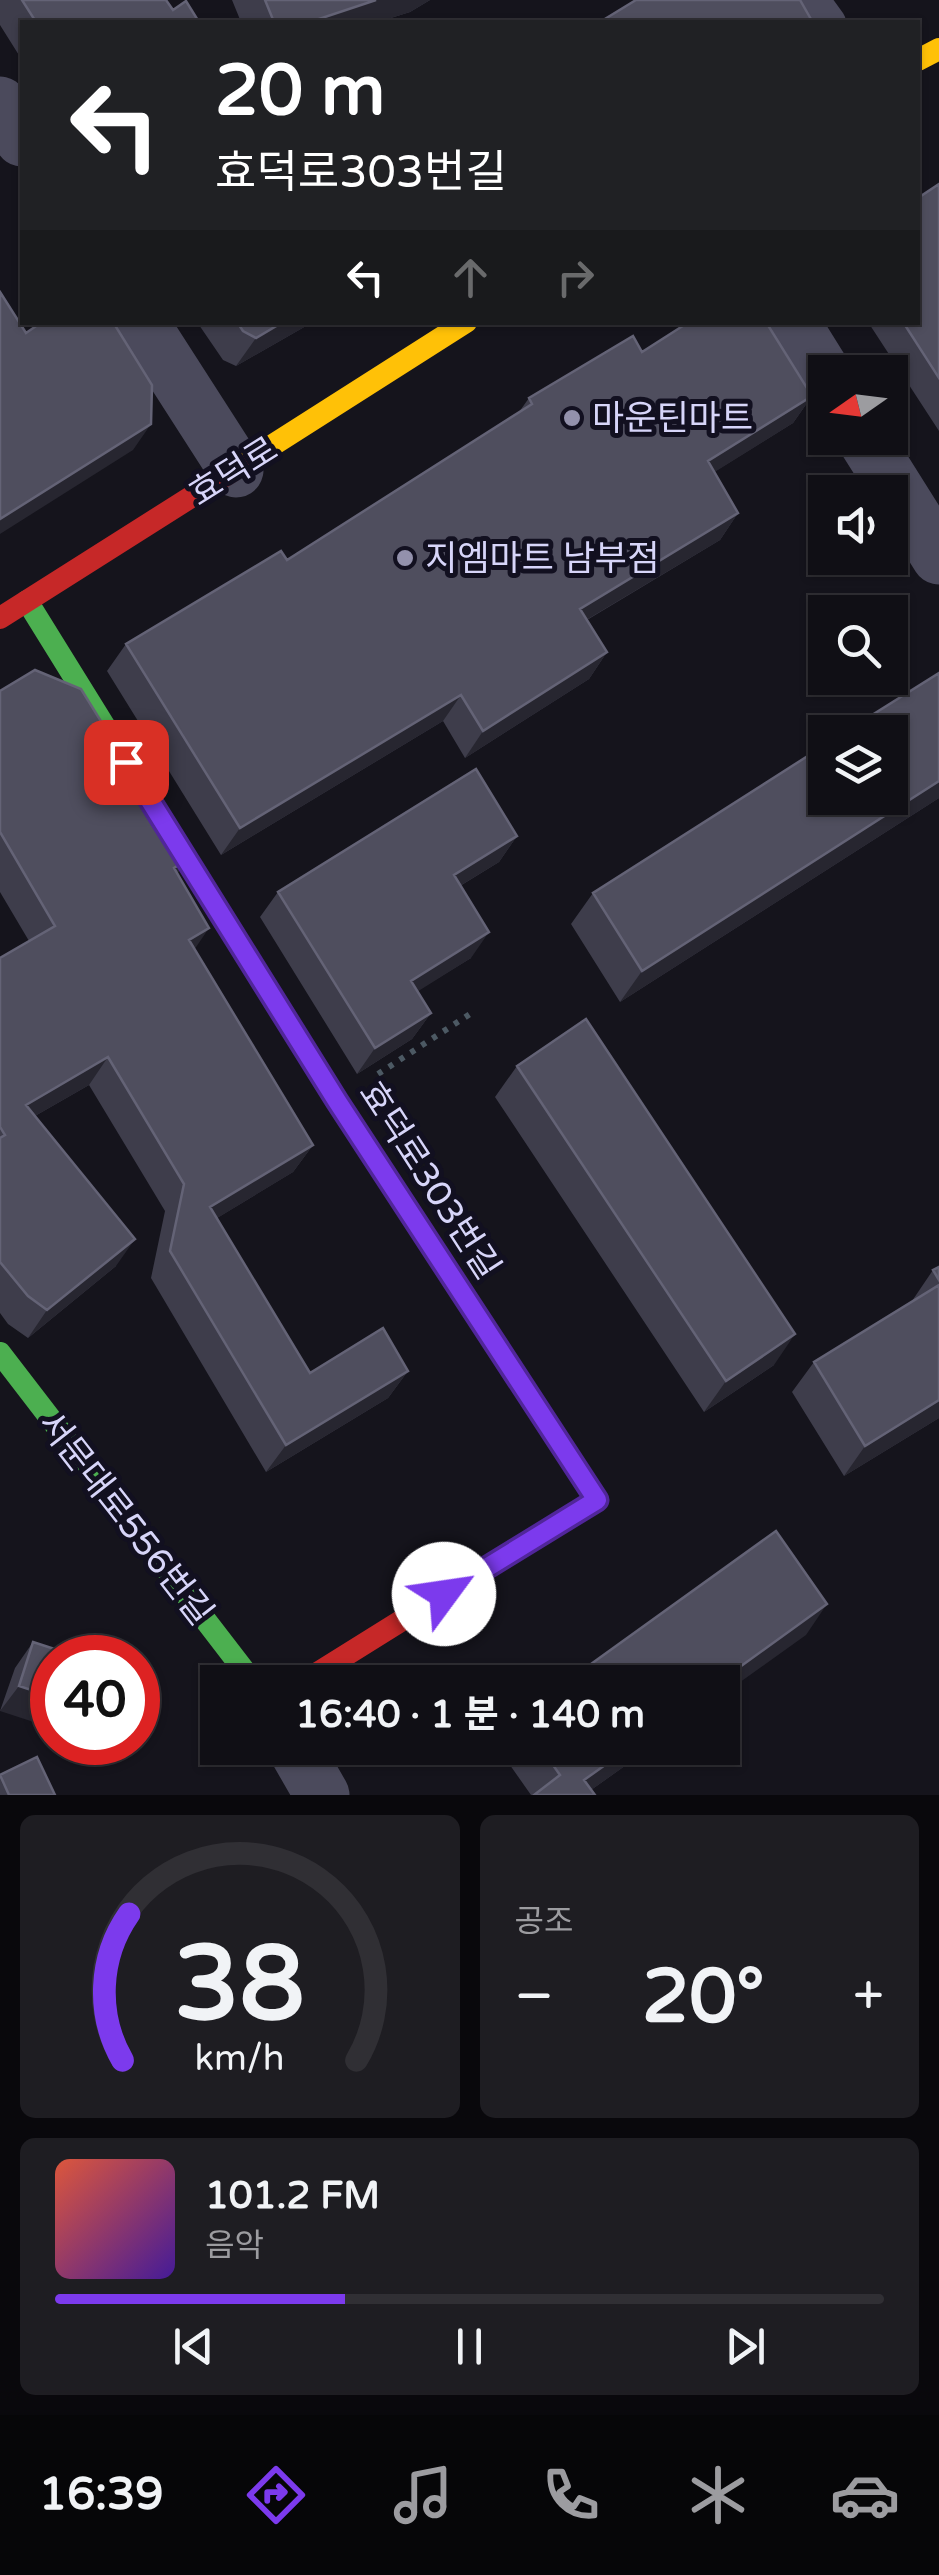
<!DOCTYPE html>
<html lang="ko">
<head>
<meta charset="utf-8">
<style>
  :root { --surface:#100f15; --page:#1e1d22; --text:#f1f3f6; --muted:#9c9ca0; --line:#302f34; --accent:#7c3aed }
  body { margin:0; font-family:"Varela Round","Noto Sans KR",sans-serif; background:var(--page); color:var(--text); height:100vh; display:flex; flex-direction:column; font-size:38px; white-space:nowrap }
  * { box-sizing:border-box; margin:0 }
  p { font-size:32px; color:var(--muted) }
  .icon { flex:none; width:55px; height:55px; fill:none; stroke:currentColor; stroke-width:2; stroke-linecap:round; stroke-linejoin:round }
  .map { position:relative; height:1795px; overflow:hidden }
  .sheet { display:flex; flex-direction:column; gap:20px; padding:20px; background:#09080c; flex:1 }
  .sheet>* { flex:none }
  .top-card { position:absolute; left:20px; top:20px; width:900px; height:305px; border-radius:0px; box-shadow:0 2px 8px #0004,0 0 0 2px var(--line); background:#202124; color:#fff; overflow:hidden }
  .needle { width:65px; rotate:256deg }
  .controls { position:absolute; left:808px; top:355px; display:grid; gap:20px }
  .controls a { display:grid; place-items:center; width:100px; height:100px; border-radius:0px; background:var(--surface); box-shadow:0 2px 8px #0004,0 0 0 2px var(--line); font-size:50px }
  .speed { position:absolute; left:30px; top:1635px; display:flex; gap:20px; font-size:50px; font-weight:700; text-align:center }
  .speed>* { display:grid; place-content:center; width:130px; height:130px; border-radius:50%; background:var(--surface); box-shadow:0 2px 8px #0004,0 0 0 2px var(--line); line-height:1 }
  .speed .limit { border:15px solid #d22; background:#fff; color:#111 }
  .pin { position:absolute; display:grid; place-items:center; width:85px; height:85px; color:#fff; margin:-42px; border-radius:20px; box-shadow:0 5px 15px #0006 }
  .me { position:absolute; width:110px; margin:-55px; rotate:59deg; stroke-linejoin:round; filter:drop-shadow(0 0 8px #0008) }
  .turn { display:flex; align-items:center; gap:35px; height:210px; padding:0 30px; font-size:45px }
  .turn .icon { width:130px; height:130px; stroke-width:2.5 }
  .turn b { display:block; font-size:70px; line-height:85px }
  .lanes { display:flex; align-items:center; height:95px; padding:0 30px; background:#0003; justify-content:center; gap:50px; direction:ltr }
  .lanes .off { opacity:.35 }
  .big { font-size:75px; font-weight:700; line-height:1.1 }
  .sheet .card { flex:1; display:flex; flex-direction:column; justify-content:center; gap:15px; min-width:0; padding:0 35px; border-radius:15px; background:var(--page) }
  .sheet .dial { align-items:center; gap:0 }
  .dial svg { height:260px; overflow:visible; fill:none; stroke:var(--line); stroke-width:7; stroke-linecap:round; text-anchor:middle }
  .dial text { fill:var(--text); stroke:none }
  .song { display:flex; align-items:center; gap:30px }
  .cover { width:120px; height:120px; border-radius:15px; background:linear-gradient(135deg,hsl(10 70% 55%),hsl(260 70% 35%)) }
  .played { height:10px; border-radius:5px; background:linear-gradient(90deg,var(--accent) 35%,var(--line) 35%) }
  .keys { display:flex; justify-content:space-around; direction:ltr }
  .heat { display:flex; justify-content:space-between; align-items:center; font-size:55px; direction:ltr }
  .sheet .tiles { flex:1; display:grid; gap:20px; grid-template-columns:1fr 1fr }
  .card:last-child { grid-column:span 2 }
  .trip { position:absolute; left:200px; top:1665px; width:540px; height:100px; border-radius:0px; background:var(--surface); box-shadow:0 2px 8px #0004,0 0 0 2px var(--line); font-weight:700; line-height:100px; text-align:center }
  .tabs { display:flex; height:160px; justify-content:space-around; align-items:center; background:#060608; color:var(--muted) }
  .tabs .icon { width:70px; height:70px }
  .tabs .current { color:var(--accent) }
  .tabs b { font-size:45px; color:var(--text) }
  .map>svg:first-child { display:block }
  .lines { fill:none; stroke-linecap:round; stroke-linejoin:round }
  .path { stroke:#4c5963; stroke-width:6; stroke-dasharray:5 8; stroke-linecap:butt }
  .lane { stroke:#4b4a5c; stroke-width:30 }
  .street { stroke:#4b4a5c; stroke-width:55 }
  .fast { stroke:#4caf50; stroke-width:22 }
  .slow { stroke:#ffc107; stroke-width:22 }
  .jam { stroke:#c62828; stroke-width:22 }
  .wall { fill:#3e3d4b }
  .shaded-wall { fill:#272630 }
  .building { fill:#4f4e5e; stroke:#646376; stroke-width:2.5 }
  .route-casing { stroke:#51269a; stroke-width:25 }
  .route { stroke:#7c3aed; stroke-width:18 }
  .poi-dot { fill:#9391ac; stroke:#121020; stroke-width:4 }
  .labels { text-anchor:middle; stroke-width:10; stroke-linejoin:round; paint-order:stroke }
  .poi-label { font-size:35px; fill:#d7d5f9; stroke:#121020; text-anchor:start }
  .street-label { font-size:35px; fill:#d7d5f9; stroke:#121020 }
</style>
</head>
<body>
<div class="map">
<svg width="939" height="1795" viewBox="0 0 939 1795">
  <rect width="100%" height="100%" fill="#15141c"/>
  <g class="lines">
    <path class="path" d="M378,1074l95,-62"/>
    <path class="lane" d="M815,0l16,22"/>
    <path class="street" d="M0,104l22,35
      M141,322l95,148
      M792,322l33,53
      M864,438l75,119
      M295,1748l27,47"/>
    <path class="fast" d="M27,601l310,500 260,399 -177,109
      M0,1353l253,329"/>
    <path class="slow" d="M918,60l21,-11
      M240,466l226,-144"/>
    <path class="jam" d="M0,618l240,-152
      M303,1682l117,-73"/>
  </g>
  <path class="wall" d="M0,0h166l7,10 26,12h-177v38l-22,-35z
    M232,0h198l-20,12 -32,10h-137z
    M939,184v247l-71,-109h50z
    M197,322h116l-77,44 -13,-6z
    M642,352l170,44 -19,27 -79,49 24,41 -18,27 -133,80 20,32 -18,27 -124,79 -22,-37 -222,134 -114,-184 19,-27 161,-84 232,-148 10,-14z
    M939,673v125l-319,204 -49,-78 22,-31z
    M0,691l177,183 18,75 118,196 -20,27 -76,46 93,155 98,-2 -20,27 -122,74 -115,-194 14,-67 -76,-126 -54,31 81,150 -88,72 -20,-14 -8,-11v-355l29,-17 -29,-49z
    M517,836l-18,26 -39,24 11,72 -54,33 14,22 -19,26 -55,35 -97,-157 18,-25z
    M517,1066l257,299 -70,47 -209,-315z
    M939,1267v151l-95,58 -52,-84 22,-30 98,-61 21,-31z
    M33,1642l49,16 -82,53 15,-43z
    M498,1748h152l-59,42 4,5h-64z
    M0,1775l55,20h-55z"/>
  <path class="shaded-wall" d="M376,0h54l-20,12 -32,10h-68z
    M283,322h30l-77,44 20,-28z
    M812,396l-19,27 -104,65 19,-27z
    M151,424l-18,26 -133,84v-15z
    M738,513l-18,27 -159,95 19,-26z
    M607,652l-18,27 -124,79 18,-27z
    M461,695l-18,26 -222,134 19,-27z
    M939,781v17l-319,204 22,-31z
    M517,836l-18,26 -64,39 19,-26z
    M187,860l-19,27 6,-19z
    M209,928l-19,28 -1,-16z
    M489,932l-18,26 -78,49 18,-26z
    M431,1013l-19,26 -55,35 18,-26z
    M108,1057l-19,28 -82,47 19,-27z
    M313,1145l-20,27 -102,62 19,-27z
    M135,1239l-19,27 -88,72 19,-28z
    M795,1334l-21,31 -70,47 22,-31z
    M408,1371l-20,27 -122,74 20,-27z
    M939,1400v18l-95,58 21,-30z
    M827,1604l-21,31 -84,60v-13h-3z
    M19,1686l33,11v31l-52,-17z
    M629,1748h21l-66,47v-15z"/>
  <path class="building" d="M22,0h144l7,10 13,-9 13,21h-163z
    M265,0h111l-66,22h-36z
    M636,0h164l12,21 -3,1h-209z
    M939,184v194l-36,-56h15v-124z
    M0,292l26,41 16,-11h71l39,63 -1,39 -151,95z
    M237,322h46l-27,16 -13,-7z
    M689,322h77l46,74 -104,65 30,52 -158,96 27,43 -124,79 -22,-36 -221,133 -114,-184 155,-93 6,9 245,-156 -3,-6 104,-62 9,16z
    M35,670l46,19 106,171 -13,8 35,60 -20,12 124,205 -103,62 100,166 73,-45 25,43 -122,74 -116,-194 14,-67 -76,-127 -82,48 109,134 -88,71 -19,-14 -28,-34v-124l5,-3 -5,-8v-169l55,-32 -55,-94v-141z
    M939,673v108l-297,190 -49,-78 232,-148v53h65v-66h-45z
    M476,769l41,67 -63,39 35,57 -78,49 20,32 -56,35 -97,-156z
    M586,1019l209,315 -69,47 -209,-315z
    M939,1267v13l-6,-10z
    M939,1285v115l-74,46 -51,-84z
    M776,1531l51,73 -108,78h-153z
    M33,1642l49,16h-30v39l-33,-11z
    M541,1748h88l-45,32 11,15h-61l26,-20z
    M37,1757l18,38h-46l-9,-20z"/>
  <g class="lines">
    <g class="route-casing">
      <path id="route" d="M126,762l211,339 260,399 -153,94"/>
    </g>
    <use href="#route" class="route"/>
  </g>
  <g class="poi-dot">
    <circle cx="572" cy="418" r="10"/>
    <circle cx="405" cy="558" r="10"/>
  </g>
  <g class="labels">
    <g class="poi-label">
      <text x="592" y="430">마운틴마트</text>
      <text x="425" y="570">지엠마트 남부점</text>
    </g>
    <g class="street-label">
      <text transform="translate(233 471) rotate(-32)" y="12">효덕로</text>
      <text transform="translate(430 1180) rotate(57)" y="12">효덕로303번길</text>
      <text transform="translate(126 1518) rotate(52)" y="12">서문대로556번길</text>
    </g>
  </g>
</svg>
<div class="controls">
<a><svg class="needle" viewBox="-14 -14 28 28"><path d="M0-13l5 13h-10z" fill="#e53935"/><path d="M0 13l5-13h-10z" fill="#9c9ca0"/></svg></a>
<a><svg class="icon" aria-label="sound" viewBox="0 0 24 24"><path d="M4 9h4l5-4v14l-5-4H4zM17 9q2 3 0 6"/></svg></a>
<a><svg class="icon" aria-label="search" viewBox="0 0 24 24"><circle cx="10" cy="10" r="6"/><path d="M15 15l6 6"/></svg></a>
<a><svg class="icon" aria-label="layers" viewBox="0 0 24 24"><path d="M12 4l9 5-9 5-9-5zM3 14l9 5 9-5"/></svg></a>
</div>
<div class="speed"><div class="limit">40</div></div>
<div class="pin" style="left:126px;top:762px;background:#d93025"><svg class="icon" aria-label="arrive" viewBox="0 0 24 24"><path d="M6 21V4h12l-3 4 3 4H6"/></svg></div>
<svg class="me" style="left:444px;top:1594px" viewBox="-20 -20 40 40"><circle r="19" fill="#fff"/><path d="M0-13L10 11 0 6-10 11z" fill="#7c3aed"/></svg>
<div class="trip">16:40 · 1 분 · 140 m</div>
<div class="top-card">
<div class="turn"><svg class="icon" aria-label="left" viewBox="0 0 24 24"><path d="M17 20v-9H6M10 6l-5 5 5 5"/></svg><div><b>20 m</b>효덕로303번길</div></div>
<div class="lanes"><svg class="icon" aria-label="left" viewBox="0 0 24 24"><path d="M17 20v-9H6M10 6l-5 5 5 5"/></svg><svg class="icon off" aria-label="ahead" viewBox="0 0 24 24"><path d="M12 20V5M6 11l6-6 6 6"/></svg><svg class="icon off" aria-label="right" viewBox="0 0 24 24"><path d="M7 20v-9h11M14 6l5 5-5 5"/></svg></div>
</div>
</div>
<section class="sheet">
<div class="tiles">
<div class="card dial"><svg viewBox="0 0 100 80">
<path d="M14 69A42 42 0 1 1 86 69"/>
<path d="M14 69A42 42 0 0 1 16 24" stroke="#7c3aed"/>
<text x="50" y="56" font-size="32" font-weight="700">38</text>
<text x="50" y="72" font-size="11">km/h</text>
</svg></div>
<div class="card"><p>공조</p>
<div class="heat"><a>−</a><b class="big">20°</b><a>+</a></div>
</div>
<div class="card">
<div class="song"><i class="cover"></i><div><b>101.2 FM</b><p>음악</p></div></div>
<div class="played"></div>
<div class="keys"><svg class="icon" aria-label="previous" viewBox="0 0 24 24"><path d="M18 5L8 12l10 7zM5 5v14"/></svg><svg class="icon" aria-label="pause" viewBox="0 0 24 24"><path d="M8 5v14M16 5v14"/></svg><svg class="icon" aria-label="next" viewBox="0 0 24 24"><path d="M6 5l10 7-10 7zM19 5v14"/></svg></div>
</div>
</div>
</section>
<nav class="tabs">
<b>16:39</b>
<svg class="icon current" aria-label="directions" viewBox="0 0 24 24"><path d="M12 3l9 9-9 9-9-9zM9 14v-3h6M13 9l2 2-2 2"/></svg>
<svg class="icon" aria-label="music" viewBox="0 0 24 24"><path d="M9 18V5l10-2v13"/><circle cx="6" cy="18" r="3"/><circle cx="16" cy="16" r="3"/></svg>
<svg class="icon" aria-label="phone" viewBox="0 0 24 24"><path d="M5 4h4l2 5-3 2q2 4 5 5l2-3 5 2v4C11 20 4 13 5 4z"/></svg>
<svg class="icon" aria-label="climate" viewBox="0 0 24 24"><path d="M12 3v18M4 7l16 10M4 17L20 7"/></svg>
<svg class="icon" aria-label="car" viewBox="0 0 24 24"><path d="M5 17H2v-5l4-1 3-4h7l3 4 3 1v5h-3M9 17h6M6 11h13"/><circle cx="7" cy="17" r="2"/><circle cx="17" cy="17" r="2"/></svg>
</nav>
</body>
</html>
